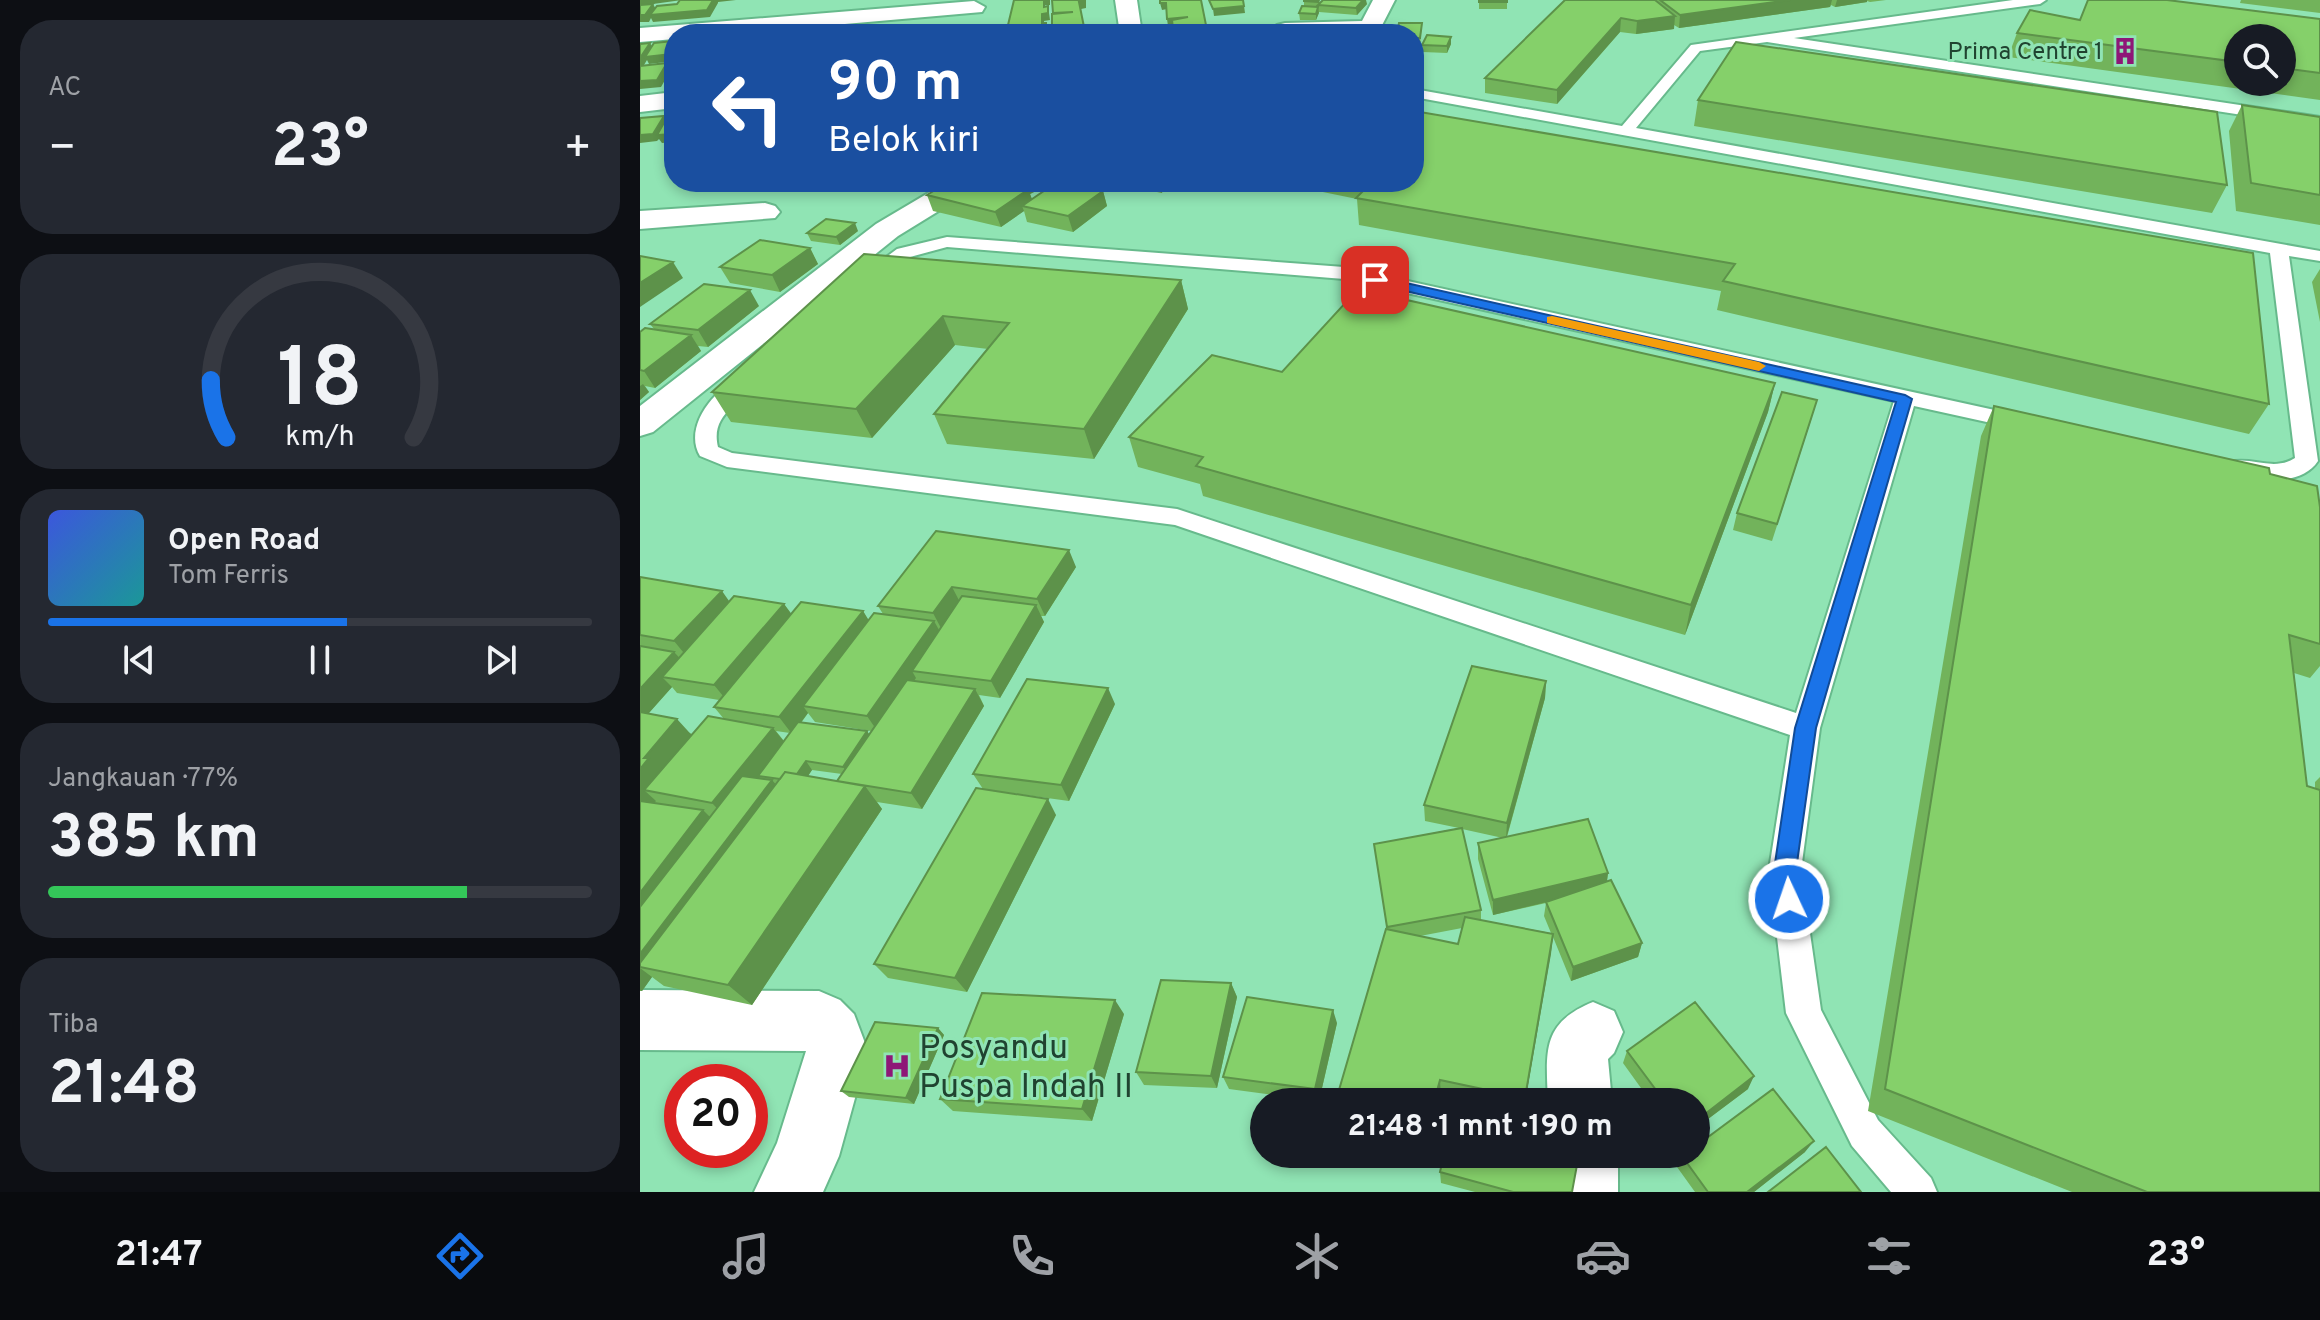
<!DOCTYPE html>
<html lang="id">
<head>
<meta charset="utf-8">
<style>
  :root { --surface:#171b24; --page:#242831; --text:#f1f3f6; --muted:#9ea1a6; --line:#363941; --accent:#1a73e8 }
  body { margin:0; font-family:Overpass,sans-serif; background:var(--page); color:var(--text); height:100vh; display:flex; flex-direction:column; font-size:30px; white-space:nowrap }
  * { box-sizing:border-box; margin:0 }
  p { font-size:26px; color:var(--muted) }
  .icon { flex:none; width:44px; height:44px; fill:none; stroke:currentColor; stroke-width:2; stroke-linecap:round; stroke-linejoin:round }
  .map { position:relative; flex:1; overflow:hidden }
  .side { display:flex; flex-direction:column; gap:20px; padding:20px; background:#0d0f14; width:640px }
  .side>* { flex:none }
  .top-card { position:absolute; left:24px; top:24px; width:760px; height:168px; border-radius:32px; box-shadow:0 4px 12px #0003; background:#1a4fa0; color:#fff; overflow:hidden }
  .buttons { position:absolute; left:1584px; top:24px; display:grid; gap:16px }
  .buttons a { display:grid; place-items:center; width:72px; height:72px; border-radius:50%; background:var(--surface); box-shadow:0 4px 12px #0003; font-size:40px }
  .speed { position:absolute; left:24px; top:1064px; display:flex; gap:16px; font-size:40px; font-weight:700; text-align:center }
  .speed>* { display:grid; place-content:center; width:104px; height:104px; border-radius:50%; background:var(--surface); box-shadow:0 4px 12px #0003; line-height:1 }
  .speed .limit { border:12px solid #d22; background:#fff; color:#111 }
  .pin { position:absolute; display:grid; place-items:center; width:68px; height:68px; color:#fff; margin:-34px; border-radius:16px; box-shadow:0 4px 12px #0006 }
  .me { position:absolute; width:88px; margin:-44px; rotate:357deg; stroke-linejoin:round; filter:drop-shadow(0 0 6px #0008) }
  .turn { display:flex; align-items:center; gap:28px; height:168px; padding:0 32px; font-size:36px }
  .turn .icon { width:104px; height:104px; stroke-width:2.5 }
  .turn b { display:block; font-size:56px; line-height:68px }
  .big { font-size:60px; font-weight:700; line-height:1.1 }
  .side .widget { flex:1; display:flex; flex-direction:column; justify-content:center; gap:12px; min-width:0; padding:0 28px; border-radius:32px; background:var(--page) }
  .side .dial { align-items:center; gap:0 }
  .dial svg { height:208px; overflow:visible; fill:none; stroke:var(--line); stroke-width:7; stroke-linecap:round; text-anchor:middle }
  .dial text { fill:var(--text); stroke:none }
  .song { display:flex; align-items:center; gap:24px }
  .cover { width:96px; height:96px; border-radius:12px; background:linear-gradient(135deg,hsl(230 70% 55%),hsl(180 70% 35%)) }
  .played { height:8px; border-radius:4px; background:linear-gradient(90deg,var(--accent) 55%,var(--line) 55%) }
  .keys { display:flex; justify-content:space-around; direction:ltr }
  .heat { display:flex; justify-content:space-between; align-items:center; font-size:44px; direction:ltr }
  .charge { height:12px; border-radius:6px; background:linear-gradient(90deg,#34c759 77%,var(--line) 0) }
  .trip { position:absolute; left:610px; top:1088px; width:460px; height:80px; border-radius:40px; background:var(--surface); box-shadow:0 4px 12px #0003; font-weight:700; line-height:80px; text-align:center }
  .tab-bar { display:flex; height:128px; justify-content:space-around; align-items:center; background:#090b0e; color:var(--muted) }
  .tab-bar .icon { width:56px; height:56px }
  .tab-bar .current { color:var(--accent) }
  .tab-bar b { font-size:36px; color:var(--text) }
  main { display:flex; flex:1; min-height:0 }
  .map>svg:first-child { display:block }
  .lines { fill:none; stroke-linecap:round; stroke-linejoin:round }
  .lane-casing { stroke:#67ba8c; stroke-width:4 }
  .street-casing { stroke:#67ba8c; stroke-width:4 }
  .lane { fill:#fff; fill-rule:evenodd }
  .street { fill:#fff; fill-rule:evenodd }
  .wall { fill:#72b35b; fill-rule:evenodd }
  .shaded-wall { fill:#5d924a }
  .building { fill:#85d06a; stroke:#5d924a; stroke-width:2 }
  .route { fill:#1a73e8; stroke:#114b97; stroke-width:2 }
  .slow { fill:#f59e0b }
  .labels { text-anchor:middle; stroke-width:6; stroke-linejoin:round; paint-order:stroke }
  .far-poi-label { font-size:24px; fill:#204330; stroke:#90e4b4; text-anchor:end }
  .near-poi-label { font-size:34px; fill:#204330; stroke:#90e4b4; text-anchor:start }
</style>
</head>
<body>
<main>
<section class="side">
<div class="widget"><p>AC</p>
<div class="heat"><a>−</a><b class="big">23°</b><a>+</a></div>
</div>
<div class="widget dial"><svg viewBox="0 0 100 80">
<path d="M14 69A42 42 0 1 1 86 69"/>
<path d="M14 69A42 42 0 0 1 8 47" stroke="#1a73e8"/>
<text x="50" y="56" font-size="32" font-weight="700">18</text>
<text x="50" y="72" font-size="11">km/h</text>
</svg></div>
<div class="widget">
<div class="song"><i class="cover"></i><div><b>Open Road</b><p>Tom Ferris</p></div></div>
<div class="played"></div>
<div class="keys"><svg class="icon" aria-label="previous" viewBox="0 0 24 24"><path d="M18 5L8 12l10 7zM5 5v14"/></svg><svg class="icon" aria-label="pause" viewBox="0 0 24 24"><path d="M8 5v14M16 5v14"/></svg><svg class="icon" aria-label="next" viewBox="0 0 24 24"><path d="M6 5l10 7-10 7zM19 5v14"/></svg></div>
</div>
<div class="widget"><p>Jangkauan · 77%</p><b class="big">385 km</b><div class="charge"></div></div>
<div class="widget"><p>Tiba</p><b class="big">21:48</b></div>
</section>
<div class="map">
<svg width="1680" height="1192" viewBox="0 0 1680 1192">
  <rect width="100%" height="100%" fill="#90e4b4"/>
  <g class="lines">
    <g class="lane-casing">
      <path id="lane" d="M1373,0h33l-6,4 -246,34 526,79v10l-553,-85 -67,9 -64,77 684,123v10l-31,-5 29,205c-18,27 -61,19 -88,11l-4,-5 4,-5c22,-6 43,10 65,-4l-25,-205 -856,-156v-8l208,37 69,-81z
        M307,237l397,30 687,151 3,5 -3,5 -8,2 -109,-24 -94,322 -19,142 20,140 57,110 53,58 6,14h-46l-39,-46 -66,-133 -17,-143 21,-135 -615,-210 -448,-58 -27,-11c-18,-30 17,-72 46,-79l11,6c-17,22 -47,31 -39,64l14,6 445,56 619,204 98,-312 -550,-122 -397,-32 -37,10 -37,26 -7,2 -9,-6 40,-30z"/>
    </g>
    <g class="street-casing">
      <path id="street" d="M475,0h22l5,34h-22z
        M733,0h22l-17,33 -110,1 9,-9 8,-2 77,-2z
        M334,1l11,6 -3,5 -250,22h-58v5l-34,3v-14z
        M34,92v16l-34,4v-16z
        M315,182h39l-4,6 -40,16 -52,32 -245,196 -13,4v-30l236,-182 54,-32z
        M125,203l10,3 5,6 -5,6 -135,11v-18z
        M0,990l179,1 21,9 14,14 14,37 -29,105 -16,36h-69l23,-49 29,-92 -166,-1z
        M953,1002l21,9 9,21 -9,21 -6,6 4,43h-64c-2,-50 -7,-79 45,-100z
        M912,1154h66v38h-66z"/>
    </g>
    <use href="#lane" class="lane"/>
    <use href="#street" class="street"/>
  </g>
  <path class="wall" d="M839,0h28v9h-28z
    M925,0h321l-16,2 -3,-1v1l-32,5 -4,-2 -1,2 -151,21 -5,-3v4l-38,5 -16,-2 -63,72 -72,-11v-15z
    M1601,0h79v13l-80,-10z
    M664,1l63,3 -10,11 -38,-3 -3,8h-16l-1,-7 5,-7z
    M1680,19v81l-312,-43 9,-24 63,-13zM1598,38h44v44h-44z
    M782,23l-2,22h-1v4l-5,10v-25z
    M811,44l-4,9 -24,-1 -1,-7z
    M1058,100l529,85 -15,28 -518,-87z
    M1602,105l78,12v108l-84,-14 -7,-80z
    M774,111l855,293 -20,30 -532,-124 4,-19 -362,-66 -2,-26 -83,-17h140z
    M308,182h106l-24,12 2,5 71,-8 4,15 -34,26 -46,-10 -3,-11 -23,16 -68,-16 -6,-16z
    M492,182h46l-17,11 -28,-7z
    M218,231l-18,14 -29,-4 -4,-8z
    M170,248l8,16 -38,28 -50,-9 -10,-16z
    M224,254l317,26 7,29 -94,150 -147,-15 -13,-30 54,-65 -33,-4 -83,93 -141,-16 -19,-30z
    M1680,269v53l-8,-40z
    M119,306l-51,41 -10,-1 3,5 -46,37 -10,-2 4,6 -9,8v-68l14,-3 -4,-5z
    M642,372l493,11 -7,29 -83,223 -482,-139 -3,-12 -62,-17 -9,-30z
    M1354,406l276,68 50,33v159l-10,12 -16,-5 13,113 8,3v-7l5,-5v415h-248l-204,-81 113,-675z
    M1172,417l-40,124 -39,-11 4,-17z
    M296,531l140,36 -31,49h-4l3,6 -44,76 -21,-3 5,11 -62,103 -45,-7 5,7 -130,196 -88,-19 -12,-9 -10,14h-2v-414l89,25 55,2 7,10 72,-3 5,9 15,-6 -5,-8zM32,687l5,6 42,7 -5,7 10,12 -32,15 -44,-20zM168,713l7,9 56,9 -2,3 -2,-3 -66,-8zM136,731l14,2 -6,8zM172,770l30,4 -5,7 -29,-5z
    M906,681l-1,17 -38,139 101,36 -1,8 35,62 -4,14 -67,24 -18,-44 -28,165h-64l-20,-4 -1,4h-97l-4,-12 48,-161 -13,-85 85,-16 -34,-7 -1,-16zM822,829l41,9 -25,5v16l15,56 53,-12 -2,13 7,17 -70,-13v-10zM822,928l-4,16 -38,-8z
    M475,704l-46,97 -66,-9 53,23 -89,177 -79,-14 -14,-14 109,-175 -10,-15z
    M591,983l6,14 -20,91 -73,-3 -8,-13z
    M484,1014l-32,107 -139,-10 -13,-12z
    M697,1023l-18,78 -90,-12 -6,-12z
    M298,1028l6,7 -30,69 -65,-7 -8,-6z
    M987,1051l121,38 -52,39v-26h-45l-28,-39z
    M1165,1152l-51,40h-59l-18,-25 5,-11z
    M800,1172l132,20h-97l-34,-9z"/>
  <path class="shaded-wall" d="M0,0h42l-29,4 4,7 50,-11h29l-18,2v1l-8,14 -57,5 -2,-4 -2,4h-9z
    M404,0h6v5h-5l1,9z
    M444,0h2v8l-5,1 -2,-7z
    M723,0h3l1,4 -10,11 -1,-7z
    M1150,0h42l-2,7 -151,21 1,-13z
    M1197,0h30v2l-32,5z
    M520,3h6l1,6 -5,1z
    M408,6l2,14 -6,1v9l-2,-7v-9z
    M604,6l1,7 -31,3 -1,-7z
    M678,7l1,6 -3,7v-6z
    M1035,16l-1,13 -38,5 1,-13z
    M548,17l1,7 -21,2 -1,-7z
    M981,18l-1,14 -63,72v-14z
    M566,25l2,7 -25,2h-9l-1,-6z
    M811,37v7l-4,9v-7z
    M779,42v7l-5,10v-8z
    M10,43l4,7 20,2v9l-25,3 -2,-4 -3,5h-4v-7z
    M27,63l7,13v7l-7,1 -2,-4 -4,7 -21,2v-8z
    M24,116l10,18v8l-12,1 -3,-4 -2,2 -17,2v-8z
    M396,182h18l-24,12 4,11 -12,1 2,5 -23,16 -6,-15 27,-23z
    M525,182h13l-17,11 -1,-8z
    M463,191l4,15 -34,26 -5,-16z
    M215,223l3,8 -18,14 -4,-8z
    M170,248l8,16 -38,28 -8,-17z
    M33,262l10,16 -43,29v-24z
    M541,280l7,29 -94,150 -10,-30z
    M110,290l9,16 -51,41 -10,-17z
    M303,316l12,29 -83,93 -16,-29z
    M51,335l10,16 -46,37 -11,-17z
    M1135,383l-7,29 -83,223 6,-30z
    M3,384l6,8 -9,8v-14z
    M429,550l7,17 -31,49 -8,-17z
    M312,587l9,17 -19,26 -9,-17z
    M82,591l12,17 -46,50 -14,-17z
    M144,604l12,16 -68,82 -14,-17z
    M396,605l8,17 -44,76 -9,-17z
    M223,611l10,16 -70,79 5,7 -16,21 -13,-17z
    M294,621l9,16 -31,34 4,7 -38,54 -11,-16z
    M34,652l15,16 -27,9 10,10 -32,36v-34z
    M906,681l-1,17 -39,141 1,-16z
    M468,688l7,16 -46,97 -8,-16z
    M335,689l9,17 -62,103 -11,-16z
    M37,719l21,23 -54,48 12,11 -16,19v-51l4,-11z
    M133,728l13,16 -28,32 2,2 -33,41 -15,-16z
    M227,731l6,9 -24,35 -6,-8z
    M166,761l6,9 -13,19 -7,-9z
    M132,780l14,16 -146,171v-13z
    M225,786l17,23 -130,196 -24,-20z
    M408,799l8,16 -89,177 -12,-14z
    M63,810l15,15 -78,108v-40z
    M968,873l-2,15 -113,27v-15z
    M913,934l-2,20 -26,148h-1z
    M1002,943l-4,14 -67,24 2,-14z
    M0,968l12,9 -10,14 -2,-1z
    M591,983l6,14 -20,91 -6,-12z
    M475,1000l9,14 -32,107 -10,-12z
    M693,1010l4,13 -18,78 -4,-12z
    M298,1028l6,7 -30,69 -8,-6z
    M1114,1076l-6,13 -52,39v-7z
    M800,1080l1,18 -1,4h-6z
    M1174,1141l-9,11 -51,40h-7z"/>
  <path class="building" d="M40,0h33l-6,10 -57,5 7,-9 20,-2z
    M374,0h30v7l4,-1v7l-6,1v9h4v8l5,-1v4h-39v-9h-4z
    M412,0h32v2h-5l5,25h3l1,7h-32l1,-5h-5v-15l21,-2 -20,1z
    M520,0h41l5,25 -33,3 -1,-8 16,-3 -21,2 -1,-16h-6z
    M569,0h34l1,6 -31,3z
    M664,0h15l-1,2 -14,-1z
    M683,0h40l-7,8 -38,-3z
    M839,0h28v2h-28z
    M925,0h90l20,16 -38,5 -16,-3 -64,72 -72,-12z
    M1020,0h130l-110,15z
    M1448,0h79l153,19v54l-38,-5v-30h-44v24l-221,-29 13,-23 50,10z
    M13,4l-8,11h-5v-10z
    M662,6l16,1 -2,7 -17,-1z
    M759,23h23l-2,15h-6v-4h-17z
    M727,25l24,1 -2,8h-25z
    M642,26l35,5 -4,3h-41z
    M696,26l27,1 -3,7h-27z
    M261,28l-1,6h-39l1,-2z
    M171,30l-2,4h-30l1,-1z
    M137,32l-1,2h-26z
    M787,35l24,2 -4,9 -25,-1z
    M34,41v11l-2,2 -27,3 9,-14z
    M774,42h5l-5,9z
    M1096,42l481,70 10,73 -529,-85z
    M10,43l-10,15v-14z
    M32,62h2v14l-11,1z
    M27,63l-10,17 -17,1v-15z
    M1602,105l78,12v78l-69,-12z
    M774,111l839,142 16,151 -546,-123 12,-17 -379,-66 16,-16h42z
    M29,114h5v20l-17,1z
    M24,116l-11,18 -13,1v-17z
    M308,182h49l32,7 -34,23 -68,-17z
    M357,182h39l-12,6z
    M417,182h4l42,9 -35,25 -46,-10z
    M506,182h19l-5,3z
    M186,219l29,4 -19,14 -29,-4z
    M120,240l50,8 -38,27 -52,-8z
    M224,254l317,26 -97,149 -150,-15 75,-91 -66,-7 -87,93 -144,-17z
    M0,256l33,6 -33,21z
    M64,284l46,6 -52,40 -48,-6z
    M718,289l417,94 -84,222 -495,-139 7,-9 -74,-20 83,-82 70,17z
    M5,328l46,7 -47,36 -4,-1v-38z
    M1142,392l35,8 -40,124 -40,-11z
    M1354,406l275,62 1,6 47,12 3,21v137l-31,-9 18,151 13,4v402h-173l-262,-103z
    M296,531l133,19 -32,49 -85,-12 -19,26 -55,-7z
    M0,577l82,14 -48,50 -34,-6z
    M94,596l50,8 -70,81 -52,-8z
    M322,596l74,9 -45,76 -79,-10z
    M161,602l62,9 -84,106 -65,-10z
    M234,613l60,8 -67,95 -64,-10z
    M0,646l34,6 -34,37z
    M832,666l74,15 -39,142 -83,-18z
    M387,679l81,9 -47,97 -88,-11z
    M267,680l68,9 -64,104 -74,-12z
    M0,712l37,7 -33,39h5l-9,11z
    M68,716l65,12 -61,75 -68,-13z
    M158,722l69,9 -24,36 -37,-6 -9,13 -12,-2 -5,7 -22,-3z
    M145,772l80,14 -137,199 -88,-18v-4z
    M102,776l30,4 -132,174v-47z
    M336,788l72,11 -93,179 -81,-14z
    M0,801l63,9 -63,83z
    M948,819l20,54 -115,27 -15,-57z
    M822,828l19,82 -94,17 -13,-83z
    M971,880l31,63 -69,24 -27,-65z
    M825,917l88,17 -28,164 -85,-18 -6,22h-39l-56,-12 47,-161 72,15z
    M521,980l70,3 -20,93 -75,-4z
    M342,993l133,7 -33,109 -142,-10z
    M607,997l86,13 -18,79 -92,-12z
    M1055,1002l59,74 -58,45v-19h-31l-38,-51z
    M235,1022l63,6 -32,70 -65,-7z
    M1133,1089l41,52 -67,51h-39l-26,-36 3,-2h11v-8z
    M1186,1147l35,45h-93z
    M804,1154h135l-7,38h-59l-73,-20z"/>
  <path class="route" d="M735,276l530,119 7,4 -96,329 -20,142 4,29 -3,7 -8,3 -9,-3 -6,-36 21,-142 101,-326 -526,-119 -2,-3z"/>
  <path class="slow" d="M912,316l207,46 7,4 -7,5 -212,-48v-6z"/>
  <defs>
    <g id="building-bare" transform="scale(2.16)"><path d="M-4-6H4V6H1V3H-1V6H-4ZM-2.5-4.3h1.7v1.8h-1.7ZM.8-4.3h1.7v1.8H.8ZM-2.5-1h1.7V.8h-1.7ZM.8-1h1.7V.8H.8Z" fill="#8e1777" stroke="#90e4b4" stroke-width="2.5" paint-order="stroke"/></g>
    <g id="hospital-bare" transform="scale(2.16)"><path d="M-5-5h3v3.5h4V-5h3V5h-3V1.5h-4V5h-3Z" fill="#8e1777" stroke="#90e4b4" stroke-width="2.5" paint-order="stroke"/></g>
  </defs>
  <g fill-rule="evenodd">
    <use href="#building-bare" x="1485" y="51"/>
    <use href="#hospital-bare" x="257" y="1066"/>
  </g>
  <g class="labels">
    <g class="far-poi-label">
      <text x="1463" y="59">Prima Centre 1</text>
    </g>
    <g class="near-poi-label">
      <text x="279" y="1058">Posyandu<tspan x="279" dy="39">Puspa Indah II</tspan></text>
    </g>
  </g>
</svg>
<div class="buttons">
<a><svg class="icon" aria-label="search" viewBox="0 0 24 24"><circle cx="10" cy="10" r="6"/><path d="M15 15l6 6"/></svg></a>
</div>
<div class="speed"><div class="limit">20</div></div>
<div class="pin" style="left:735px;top:280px;background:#d93025"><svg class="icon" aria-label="arrive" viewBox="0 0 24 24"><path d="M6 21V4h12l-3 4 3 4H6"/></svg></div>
<svg class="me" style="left:1149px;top:899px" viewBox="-20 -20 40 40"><circle r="17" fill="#1a73e8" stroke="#fff" stroke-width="3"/><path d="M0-11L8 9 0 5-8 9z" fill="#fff"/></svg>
<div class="trip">21:48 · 1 mnt · 190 m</div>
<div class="top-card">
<div class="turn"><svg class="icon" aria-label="left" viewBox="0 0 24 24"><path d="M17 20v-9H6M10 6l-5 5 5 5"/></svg><div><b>90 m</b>Belok kiri</div></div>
</div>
</div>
</main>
<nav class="tab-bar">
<b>21:47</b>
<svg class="icon current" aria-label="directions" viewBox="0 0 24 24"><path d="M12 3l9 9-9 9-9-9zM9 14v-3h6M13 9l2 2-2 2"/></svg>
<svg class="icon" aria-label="music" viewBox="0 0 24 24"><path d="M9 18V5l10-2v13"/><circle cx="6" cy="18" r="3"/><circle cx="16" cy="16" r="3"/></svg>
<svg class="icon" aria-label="phone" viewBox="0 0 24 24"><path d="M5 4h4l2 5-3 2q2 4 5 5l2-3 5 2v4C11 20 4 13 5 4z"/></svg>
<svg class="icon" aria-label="climate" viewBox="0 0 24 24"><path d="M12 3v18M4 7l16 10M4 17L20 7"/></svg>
<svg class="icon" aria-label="car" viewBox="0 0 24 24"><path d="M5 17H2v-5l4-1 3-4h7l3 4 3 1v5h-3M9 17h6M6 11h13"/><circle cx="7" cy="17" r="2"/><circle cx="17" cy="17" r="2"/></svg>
<svg class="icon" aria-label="filters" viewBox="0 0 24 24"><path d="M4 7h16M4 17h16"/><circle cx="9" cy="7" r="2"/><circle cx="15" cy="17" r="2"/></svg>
<b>23°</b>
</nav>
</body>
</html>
